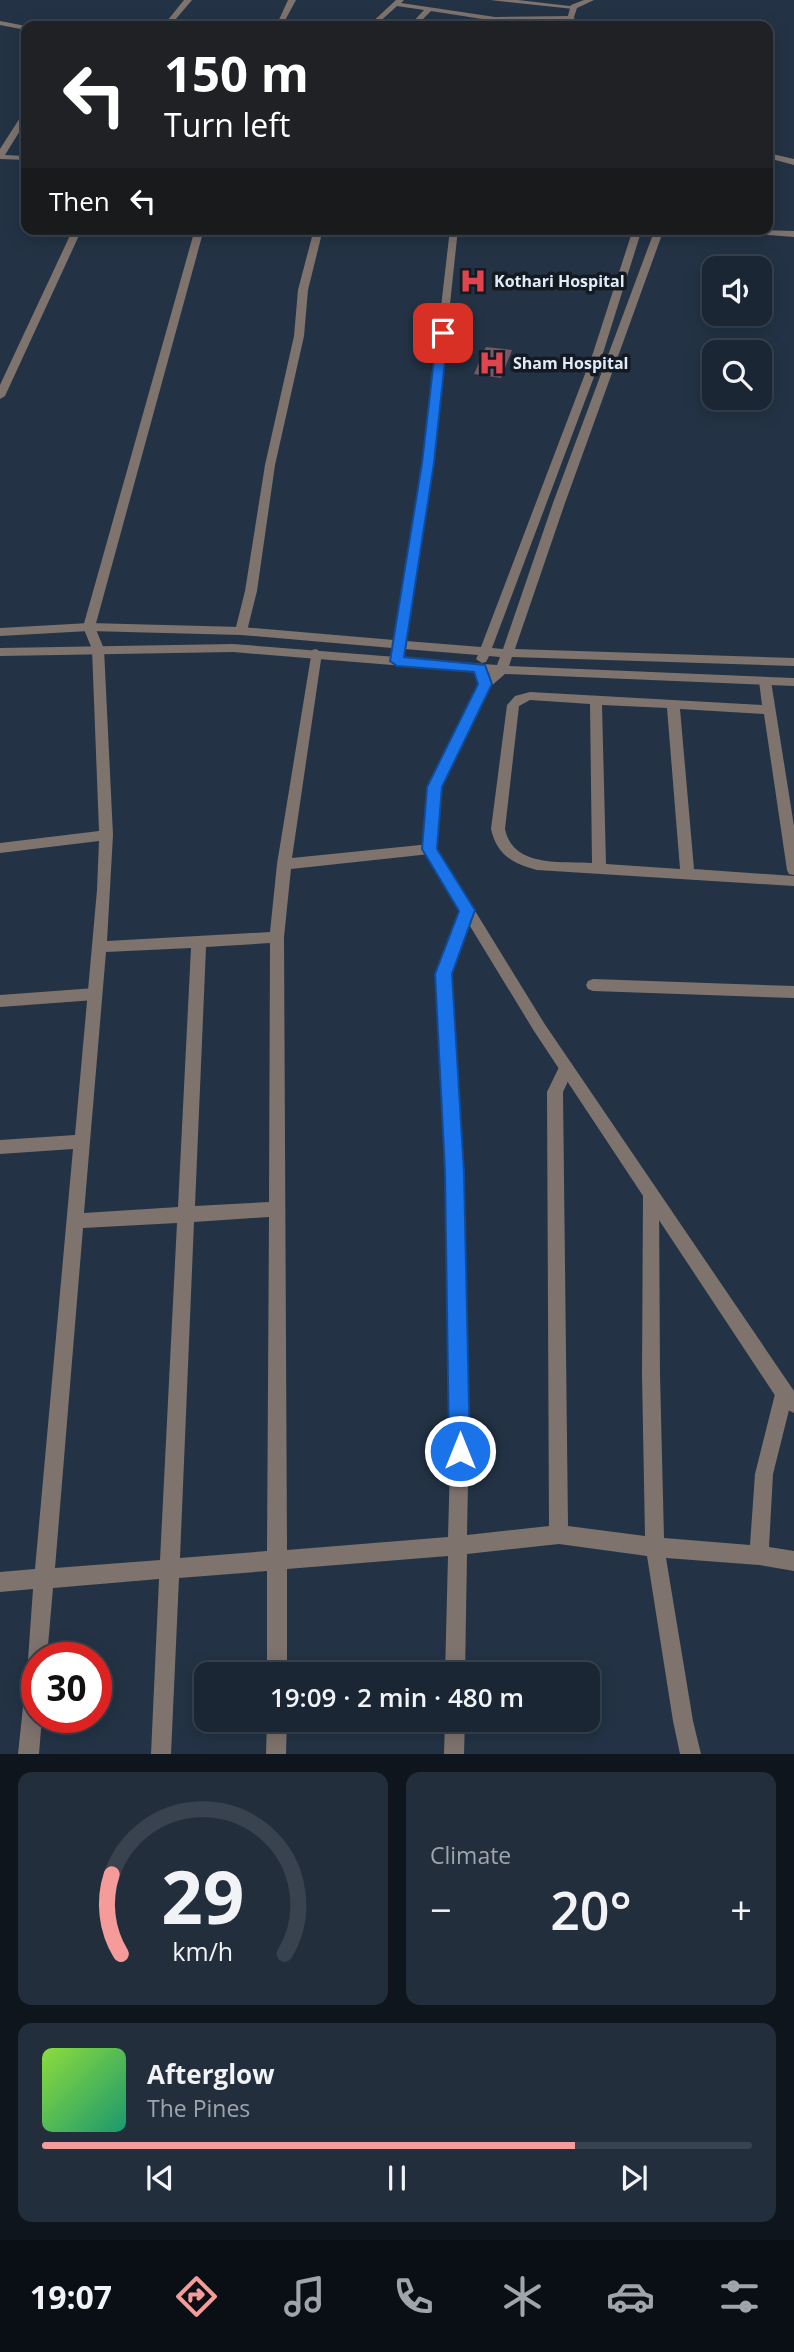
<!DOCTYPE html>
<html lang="en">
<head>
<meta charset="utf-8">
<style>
  :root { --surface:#1a2634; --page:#232e3c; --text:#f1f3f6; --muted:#9fa5ac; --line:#38434f; --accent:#f59b99 }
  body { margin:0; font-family:"Open Sans",sans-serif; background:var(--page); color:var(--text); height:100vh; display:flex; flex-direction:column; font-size:26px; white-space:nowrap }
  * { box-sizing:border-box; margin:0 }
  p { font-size:23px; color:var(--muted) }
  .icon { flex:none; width:38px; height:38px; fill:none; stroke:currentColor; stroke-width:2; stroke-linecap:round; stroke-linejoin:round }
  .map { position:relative; height:1754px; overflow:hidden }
  .panel { display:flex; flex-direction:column; gap:18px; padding:18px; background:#0e151d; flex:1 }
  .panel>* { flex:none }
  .guide { position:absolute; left:21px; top:21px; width:752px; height:214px; border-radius:14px; box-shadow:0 4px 18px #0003,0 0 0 2px var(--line); background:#202124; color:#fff; overflow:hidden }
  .fabs { position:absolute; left:702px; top:256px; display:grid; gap:14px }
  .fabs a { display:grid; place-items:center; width:70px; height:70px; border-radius:14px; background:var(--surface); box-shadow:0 4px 18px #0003,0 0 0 2px var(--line); font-size:35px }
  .speed { position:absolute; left:21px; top:1642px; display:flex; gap:14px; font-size:35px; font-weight:700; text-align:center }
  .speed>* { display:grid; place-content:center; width:91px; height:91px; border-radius:50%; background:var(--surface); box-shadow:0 4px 18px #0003,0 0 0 2px var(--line); line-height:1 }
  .speed .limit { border:10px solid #d22; background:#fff; color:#111 }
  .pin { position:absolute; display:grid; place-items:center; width:60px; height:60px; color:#fff; margin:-30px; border-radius:14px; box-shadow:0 4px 10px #0006 }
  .me { position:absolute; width:77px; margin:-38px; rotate:0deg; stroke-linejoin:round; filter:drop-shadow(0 0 5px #0008) }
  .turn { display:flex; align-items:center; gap:24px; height:147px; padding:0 28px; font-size:32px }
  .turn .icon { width:91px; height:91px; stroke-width:2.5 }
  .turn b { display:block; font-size:49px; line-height:60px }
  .then { display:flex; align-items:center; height:66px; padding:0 28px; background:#0003; gap:14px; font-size:26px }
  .big { font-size:52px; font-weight:600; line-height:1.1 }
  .panel .tile { flex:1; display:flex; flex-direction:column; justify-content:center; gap:10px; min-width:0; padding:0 24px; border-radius:14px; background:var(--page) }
  .panel .dial { align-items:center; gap:0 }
  .dial svg { height:182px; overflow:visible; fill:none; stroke:var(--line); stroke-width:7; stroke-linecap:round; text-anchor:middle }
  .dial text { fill:var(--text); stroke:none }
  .song { display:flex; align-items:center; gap:21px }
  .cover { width:84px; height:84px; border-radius:10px; background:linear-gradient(135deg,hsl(90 70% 55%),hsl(160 70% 35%)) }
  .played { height:7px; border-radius:4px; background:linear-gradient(90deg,var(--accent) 75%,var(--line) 75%) }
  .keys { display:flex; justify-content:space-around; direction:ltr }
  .heat { display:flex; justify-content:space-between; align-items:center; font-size:38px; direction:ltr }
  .panel .tiles { flex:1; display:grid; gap:18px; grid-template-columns:1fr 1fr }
  .tile:last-child { grid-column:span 2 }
  .trip { position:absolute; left:194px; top:1662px; width:406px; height:70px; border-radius:14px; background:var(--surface); box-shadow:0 4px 18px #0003,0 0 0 2px var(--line); font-weight:600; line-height:70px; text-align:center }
  .dock { display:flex; height:112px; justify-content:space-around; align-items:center; background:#0a0f15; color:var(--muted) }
  .dock .icon { width:49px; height:49px }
  .dock .current { color:var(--accent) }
  .dock b { font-size:32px; color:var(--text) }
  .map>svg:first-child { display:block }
  .building { fill:#755a66 }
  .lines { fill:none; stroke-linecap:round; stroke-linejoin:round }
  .service { fill:#7f736e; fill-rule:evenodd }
  .minor { fill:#7f736e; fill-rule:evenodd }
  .tertiary { fill:#7f736e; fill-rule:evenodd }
  .route { fill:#1a73e8; stroke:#114b97; stroke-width:2 }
  .labels { text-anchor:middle; stroke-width:7; stroke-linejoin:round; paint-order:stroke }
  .far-poi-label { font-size:16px; font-weight:bold; fill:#e1ebf7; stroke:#131a22; text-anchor:start }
</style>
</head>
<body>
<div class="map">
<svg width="794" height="1754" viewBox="0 0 794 1754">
  <rect width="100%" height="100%" fill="#233345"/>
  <path class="building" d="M486,347l26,3 -11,28 -27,-4z"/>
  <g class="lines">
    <path class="service" d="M95,988l5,2 2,4 -2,4 -5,2 -95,7v-12z"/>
    <path class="minor" d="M184,0h8l-22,26h-7z
      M288,0h8l-14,26h-6z
      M396,0h8l-3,3 94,14 76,-1 4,2 -4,2 -76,1 -64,-10 -15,15h-7l15,-16 -27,-4 -22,20h-7z
      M490,0h28l60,7 -4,2z
      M23,113h3v8l-21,34 21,1v4l-26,-1v-10z
      M73,229h9l-77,167 -5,3v-14z
      M195,229h9l-109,398 9,22 9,186 -6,106 163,-9 7,-68 35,-214 4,-1 6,4 -30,205 138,-14 7,5 -7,5 -139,15 -7,68 3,613 161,-13 3,-109 -4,-256 -11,-198 24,-64 2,-4h10l2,4 -24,64 13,198 6,256 -2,107 82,-9 -2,-434 14,-29 5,-2 5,2 3,5 -11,24 5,434 77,10 -3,-161 1,-180 2,-5 6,-2 6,2 2,5 1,180 4,163 86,7 5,-71 20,-80 3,-6 6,-3 6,3 3,6 -20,80 -4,73 25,4v20l-35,-6 -93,-7 27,163 8,33h-21l-7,-33 -26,-165 -88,-12 -92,10 -2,121h-20l3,-119 -161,13v106h-20v-104l-88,7 -8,176h-20l8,-175 -106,9 -6,69h-10v60h5l-3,37h-21l10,-94 5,-71 -33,3v-20l35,-3 38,-420 -73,5v-14l75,-5 22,-245 2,-49 -99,12v-10l99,-12 -7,-182 -9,-22zM270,943l-1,259 -74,4 11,-259zM191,948l-13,259 -94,6 22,-261zM269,1217l-2,334 -87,7 14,-336zM177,1223l-17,337 -105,8 28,-340z
      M314,229h9l-15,61 -4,46 -29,129 -18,126 -10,40 -6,4 -6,-4 10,-40 20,-126 29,-129 4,-46z
      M724,229l70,2v6l-66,-5z
      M765,677l6,4 23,145v49l-5,-1 -2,-4 -23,-156 -84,-5 14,160 100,7v10l-257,-16c-24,-6 -40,-15 -46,-41l16,-124 8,-9 15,-4 232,13 -3,-24zM530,700l60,4 2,159c-31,-2 -79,5 -87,-34l14,-123zM602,705l65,3 13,161 -74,-5z
      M593,979l201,7v12l-201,-7 -5,-2 -2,-4 2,-4z
      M267,1720h20l-1,34h-20z
      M445,1720h20l-1,34h-20z"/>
    <path class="tertiary" d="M584,0h10l-17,8 -6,18h-6l6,-21z
      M0,21l26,5h2l-2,4 -26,-5z
      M768,153l26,6v6l-26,-7z
      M450,229h8l-25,234 -27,178 75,6 112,-294 40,-124h9l-39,124 -111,295 11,1 50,-146 102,-274h9l-99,274 -50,146 279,9v8l-282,-9 -3,9 285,12v8l-289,-12 -15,13 -49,100 -4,62 107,174 250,368v22l-6,-3 -10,-10 -244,-369 -111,-182 4,-62 52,-103 11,-11 -257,-21 -233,4v-8l233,-4 264,21 3,-8 -11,-1 -3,6 -4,1 -6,-4 2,-4 -74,-6 -2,5h-8l-2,-6 -151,-13 -152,-4 -89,5v-8l89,-5 152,4 153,13 29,-177z"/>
  </g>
  <path class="route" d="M443,330l5,3 -14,130 -30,194 81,8 7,19 -50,103 -5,62 38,61 -23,64 12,198 6,279 -3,8 -7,3 -8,-3 -3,-8 -4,-279 -10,-198 24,-63 -37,-62 5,-62 51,-103 -4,-12 -77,-6 -7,-5 32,-198 15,-130z"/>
  <defs>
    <g id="hospital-bare" transform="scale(2.1)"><path d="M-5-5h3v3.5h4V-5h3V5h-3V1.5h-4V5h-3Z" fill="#e0444e" stroke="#131a22" stroke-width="2.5" paint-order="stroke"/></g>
  </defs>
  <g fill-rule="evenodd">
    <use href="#hospital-bare" x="473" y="281"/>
    <use href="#hospital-bare" x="492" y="363"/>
  </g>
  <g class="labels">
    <g class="far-poi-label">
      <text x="494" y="287">Kothari Hospital</text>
      <text x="513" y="369">Sham Hospital</text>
    </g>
  </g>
</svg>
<div class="fabs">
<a><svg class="icon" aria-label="sound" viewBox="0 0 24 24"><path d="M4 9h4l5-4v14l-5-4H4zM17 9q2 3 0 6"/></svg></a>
<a><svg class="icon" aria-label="search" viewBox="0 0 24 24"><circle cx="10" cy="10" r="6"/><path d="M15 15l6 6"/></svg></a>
</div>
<div class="speed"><div class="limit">30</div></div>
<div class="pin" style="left:443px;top:333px;background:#d93025"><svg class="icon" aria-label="arrive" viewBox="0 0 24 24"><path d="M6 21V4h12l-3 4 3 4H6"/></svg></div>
<svg class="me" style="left:460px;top:1451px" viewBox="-20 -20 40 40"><circle r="17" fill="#1a73e8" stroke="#fff" stroke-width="3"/><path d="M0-11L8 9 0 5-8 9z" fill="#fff"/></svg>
<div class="trip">19:09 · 2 min · 480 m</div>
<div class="guide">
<div class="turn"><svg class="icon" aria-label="left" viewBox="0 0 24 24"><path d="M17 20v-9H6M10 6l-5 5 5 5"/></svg><div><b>150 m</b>Turn left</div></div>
<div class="then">Then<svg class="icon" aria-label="left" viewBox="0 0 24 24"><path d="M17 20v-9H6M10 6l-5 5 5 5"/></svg></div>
</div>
</div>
<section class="panel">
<div class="tiles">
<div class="tile dial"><svg viewBox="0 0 100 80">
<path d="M14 69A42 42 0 1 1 86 69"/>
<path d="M14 69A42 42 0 0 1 10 34" stroke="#f59b99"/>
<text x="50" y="56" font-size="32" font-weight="700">29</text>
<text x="50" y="72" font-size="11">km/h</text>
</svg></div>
<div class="tile"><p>Climate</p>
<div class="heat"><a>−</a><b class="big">20°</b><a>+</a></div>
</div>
<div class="tile">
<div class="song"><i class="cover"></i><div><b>Afterglow</b><p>The Pines</p></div></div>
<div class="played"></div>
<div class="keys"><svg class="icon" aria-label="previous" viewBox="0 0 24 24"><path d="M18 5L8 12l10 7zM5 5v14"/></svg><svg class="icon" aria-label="pause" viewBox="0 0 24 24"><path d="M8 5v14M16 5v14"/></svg><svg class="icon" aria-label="next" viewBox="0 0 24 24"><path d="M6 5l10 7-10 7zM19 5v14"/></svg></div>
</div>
</div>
</section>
<nav class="dock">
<b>19:07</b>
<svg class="icon current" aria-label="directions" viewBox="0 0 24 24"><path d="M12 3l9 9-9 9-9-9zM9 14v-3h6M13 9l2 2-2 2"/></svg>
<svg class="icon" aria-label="music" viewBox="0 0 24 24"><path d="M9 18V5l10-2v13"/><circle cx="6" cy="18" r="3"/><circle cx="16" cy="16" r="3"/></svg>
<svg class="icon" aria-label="phone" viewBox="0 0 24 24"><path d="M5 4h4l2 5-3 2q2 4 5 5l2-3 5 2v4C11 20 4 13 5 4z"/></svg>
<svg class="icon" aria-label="climate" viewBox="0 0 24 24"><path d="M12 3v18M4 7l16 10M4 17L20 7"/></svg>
<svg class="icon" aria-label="car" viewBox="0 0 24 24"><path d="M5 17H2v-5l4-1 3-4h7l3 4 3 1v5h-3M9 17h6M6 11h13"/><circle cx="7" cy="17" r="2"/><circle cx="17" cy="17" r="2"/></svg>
<svg class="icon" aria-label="filters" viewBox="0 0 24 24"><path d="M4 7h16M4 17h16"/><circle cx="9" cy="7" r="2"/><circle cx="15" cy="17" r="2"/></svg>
</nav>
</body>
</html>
